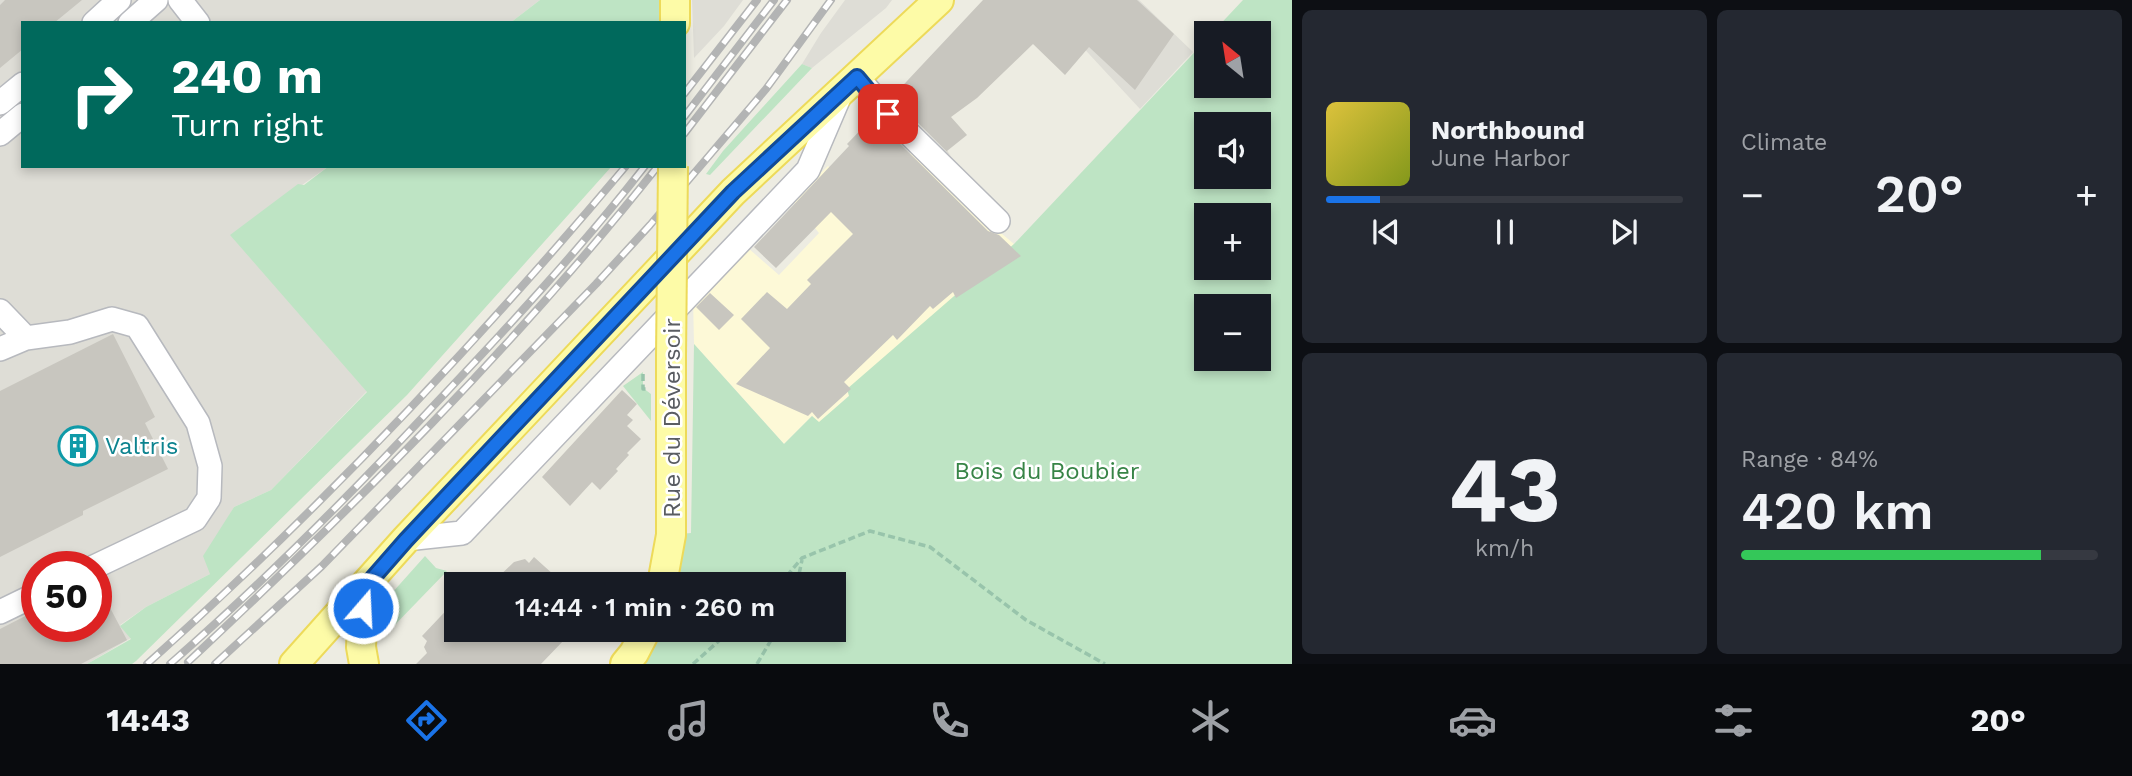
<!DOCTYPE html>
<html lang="en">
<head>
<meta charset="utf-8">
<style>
  :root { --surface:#171b24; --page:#242831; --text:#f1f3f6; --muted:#9ea1a6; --line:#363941; --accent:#1a73e8 }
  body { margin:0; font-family:"Work Sans",sans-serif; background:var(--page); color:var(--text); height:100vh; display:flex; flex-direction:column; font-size:26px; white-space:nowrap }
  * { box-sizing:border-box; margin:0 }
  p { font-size:23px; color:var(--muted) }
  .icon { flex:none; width:38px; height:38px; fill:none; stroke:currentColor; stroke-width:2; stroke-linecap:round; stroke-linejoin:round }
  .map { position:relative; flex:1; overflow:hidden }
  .side { display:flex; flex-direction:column; gap:10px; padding:10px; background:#0d0f14; width:840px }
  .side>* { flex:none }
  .guide { position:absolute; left:21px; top:21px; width:665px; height:147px; border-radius:0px; box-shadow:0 4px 10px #0003; background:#00695c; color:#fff; overflow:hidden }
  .needle { width:46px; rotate:330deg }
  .buttons { position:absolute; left:1194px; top:21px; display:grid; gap:14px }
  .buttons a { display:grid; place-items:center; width:77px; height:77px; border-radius:0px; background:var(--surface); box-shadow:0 4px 10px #0003; font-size:35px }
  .speed { position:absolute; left:21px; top:551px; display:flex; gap:14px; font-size:35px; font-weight:700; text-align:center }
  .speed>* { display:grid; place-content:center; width:91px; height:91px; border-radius:50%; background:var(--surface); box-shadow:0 4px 10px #0003; line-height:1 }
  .speed .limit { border:10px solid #d22; background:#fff; color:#111 }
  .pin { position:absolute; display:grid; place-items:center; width:60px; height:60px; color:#fff; margin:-30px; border-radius:14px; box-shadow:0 4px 10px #0006 }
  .me { position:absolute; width:77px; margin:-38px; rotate:19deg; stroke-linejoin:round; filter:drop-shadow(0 0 5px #0008) }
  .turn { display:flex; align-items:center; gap:24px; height:147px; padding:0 35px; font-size:32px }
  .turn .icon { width:91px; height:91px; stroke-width:2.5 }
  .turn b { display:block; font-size:49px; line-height:60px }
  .big { font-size:52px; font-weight:600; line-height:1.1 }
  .side .card { flex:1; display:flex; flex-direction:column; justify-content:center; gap:10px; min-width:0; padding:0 24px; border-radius:10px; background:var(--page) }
  .side .dial { align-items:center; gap:0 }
  .dial b { font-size:91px; line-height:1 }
  .song { display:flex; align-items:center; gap:21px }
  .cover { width:84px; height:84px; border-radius:10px; background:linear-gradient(135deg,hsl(50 70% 55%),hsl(70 70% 35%)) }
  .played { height:7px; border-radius:4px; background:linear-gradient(90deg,var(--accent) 15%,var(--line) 15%) }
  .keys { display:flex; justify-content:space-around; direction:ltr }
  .heat { display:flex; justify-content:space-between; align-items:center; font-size:38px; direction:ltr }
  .charge { height:10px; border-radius:5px; background:linear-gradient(90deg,#34c759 84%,var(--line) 0) }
  .side .tiles { flex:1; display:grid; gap:10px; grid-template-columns:repeat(2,1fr) }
  .trip { position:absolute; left:444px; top:572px; width:402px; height:70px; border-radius:0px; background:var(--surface); box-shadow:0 4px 10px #0003; font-weight:600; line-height:70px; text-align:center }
  .menu { display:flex; height:112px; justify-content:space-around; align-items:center; background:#090b0e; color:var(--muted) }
  .menu .icon { width:49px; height:49px }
  .menu .selected { color:var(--accent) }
  .menu b { font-size:32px; color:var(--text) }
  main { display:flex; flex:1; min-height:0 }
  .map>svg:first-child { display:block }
  .commercial { fill:#fdf9d7 }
  .industrial { fill:#deddd6; fill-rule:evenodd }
  .green { fill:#bee4c4; fill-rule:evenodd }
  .building { fill:#c8c6bf }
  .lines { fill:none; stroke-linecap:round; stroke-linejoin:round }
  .minor-casing { stroke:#b7b9be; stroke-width:26 }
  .major-casing { stroke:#edda5a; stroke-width:32 }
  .path { stroke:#98c4ab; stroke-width:3.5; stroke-dasharray:7 3.5; stroke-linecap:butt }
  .minor { stroke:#fff; stroke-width:23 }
  .major { stroke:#fdfba7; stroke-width:28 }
  .rail-casing { stroke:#b3b4b4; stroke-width:8 }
  .rail { stroke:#fff; stroke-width:5; stroke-dasharray:16; stroke-linecap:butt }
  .major-bridge-casing { stroke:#edda5a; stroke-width:32; stroke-linecap:butt }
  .major-bridge { stroke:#fdfba7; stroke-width:28 }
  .route-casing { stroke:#114b97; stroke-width:18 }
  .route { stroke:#1a73e8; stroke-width:12 }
  .labels { text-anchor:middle; stroke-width:5; stroke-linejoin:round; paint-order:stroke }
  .street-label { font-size:24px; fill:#5a5d62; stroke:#fff }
  .culture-label { font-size:24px; fill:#0d838f; stroke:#fff; text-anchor:start }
  .park-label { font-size:24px; fill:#378446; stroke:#fff }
</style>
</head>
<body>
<main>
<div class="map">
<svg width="1292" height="664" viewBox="0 0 1292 664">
  <rect width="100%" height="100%" fill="#edece2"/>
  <path class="commercial" d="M913,150l63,62 38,32 -195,179 -7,-7 -28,28 -90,-100 -1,-46 55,-50 31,27 40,-42 -27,-33 36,-34 23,22 34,-8z"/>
  <path class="industrial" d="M0,0h540l-30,23h-487v143h306l-98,69 136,156 -96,99 -37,17 -14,25 -10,42 -64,33 -26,18 11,13 -44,26h-87zM37,567h59v59h-59z
    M692,0h51l-19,26 -30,32z
    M845,0h47l-6,8 -74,60 -10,-4 19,-31z
    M1039,0h100l54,52 -53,57z"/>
  <path class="green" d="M540,0h120l1,23h-151z
    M1243,0h49v664h-657l19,-34h181v-46h-160l3,-6 2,-44 11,-1 3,-189 90,100 28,-28 7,6 30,-26 -2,-7 167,-145 192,-204v46h52v-53h-46zM1206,124h52v53h-52zM1206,215h52v53h-52zM1206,306h52v53h-52z
    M802,64l10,4 -102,107 -4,-1 17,-23z
    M329,166h283l-205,229 -271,266 -4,3h-45l44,-25 -11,-13 26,-19 64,-33 -7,-18 31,-49 37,-17 96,-98 -137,-157 68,-51 6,1z
    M643,372v16l8,6v27l-28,-35z
    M425,556l11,12 11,3 -60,62 -11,-4 2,-7 -3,-10z"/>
  <path class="building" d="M5,0h77l-28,23h-31v26l-23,19v-63z
    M983,0h154l37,34 -39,56 -46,-43 -24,28 -32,-31 -56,54 -26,19 16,18 -20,16 4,5 -59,-59z
    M873,117l115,114 11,4 22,21 -65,42 -3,-6 -20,17 -3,-3 -33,34 -4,-5 -49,47 7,7 -33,30 -6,-7 -4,4 -72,-32 34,-36 -29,-29 26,-27 20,17 24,-25 -4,-4 46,-46 -22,-22 -55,56 -22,-21 95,-101 -2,-2z
    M710,293l24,22 -15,15 -23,-23z
    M113,334l42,83 -10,6 23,46 -85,42v4l-83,42v-166z
    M622,390l15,14 -10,11 6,5 -6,6 14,13 -14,14 2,2 -13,14 2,2 -18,19 -8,-8 -22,24 -28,-29z
    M534,557l30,27h-73l23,-22 11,-3 4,4z
    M96,581l31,59 -46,24h-81v-35l37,-19v16h59z
    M457,599v31h96l11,10 -23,24h-125l11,-11 -3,-6 3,-6 -5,-5z"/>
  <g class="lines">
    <g class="minor-casing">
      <path id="minor" d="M180,0l18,23
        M94,23l25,-23
        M130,23l26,-23
        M857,77l32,37 109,107
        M0,103l23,-19
        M0,134l23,-19
        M0,311l26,27 -26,11
        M26,338l44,-6 42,-13 25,7 61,97 12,43 -1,32 -14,21 -101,48
        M406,539l56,-6 346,-363 33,-77
        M0,612l37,-18"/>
    </g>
    <g class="major-casing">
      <path id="major" d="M675,23v-23
        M662,584l9,-49v-178
        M294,664l112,-125 327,-347 206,-192
        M364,664l-3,-17 3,-59
        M625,664l9,-11 12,-23"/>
    </g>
    <path class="path" d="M643,374v15h5
      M780,584l22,-26 68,-27 60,16 96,73 79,44
      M797,584l5,-24
      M693,664l38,-34
      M757,664l20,-34"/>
    <use href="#minor" class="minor"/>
    <use href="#major" class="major"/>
    <g class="rail-casing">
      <path id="rail" d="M684,94l73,-94
        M684,117l90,-117
        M684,134l103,-134
        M188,662c167,-156 328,-317 470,-496
        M147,664c172,-153 331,-322 479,-498
        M170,664c94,-82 183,-172 268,-263 72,-76 143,-153 207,-235
        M215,664l107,-98 274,-282 54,-59 116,-136 65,-89"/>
    </g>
    <use href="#rail" class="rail"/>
    <g class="major-bridge-casing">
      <path id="major-bridge" d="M671,357l2,-191"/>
    </g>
    <use href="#major-bridge" class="major-bridge"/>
  </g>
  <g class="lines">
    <g class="route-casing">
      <path id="route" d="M363,608l1,-20 42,-48 327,-348 124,-115 31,37"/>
    </g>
    <use href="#route" class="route"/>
  </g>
  <defs>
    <g id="building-ring" transform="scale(2.0125)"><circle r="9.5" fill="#fff" stroke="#0f9aa8" stroke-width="1.5"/><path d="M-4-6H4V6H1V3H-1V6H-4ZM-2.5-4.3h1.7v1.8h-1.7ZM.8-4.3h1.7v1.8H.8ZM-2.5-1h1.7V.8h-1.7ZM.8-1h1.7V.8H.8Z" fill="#0f9aa8"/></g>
  </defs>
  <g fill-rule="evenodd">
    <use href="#building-ring" x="78" y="446"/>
  </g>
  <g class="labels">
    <g class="street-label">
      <text transform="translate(672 418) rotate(-90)" y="8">Rue du Déversoir</text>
    </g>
    <g class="culture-label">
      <text x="105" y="454">Valtris</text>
    </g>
    <g class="park-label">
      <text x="1047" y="479">Bois du Boubier</text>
    </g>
  </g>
</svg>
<div class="buttons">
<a><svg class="needle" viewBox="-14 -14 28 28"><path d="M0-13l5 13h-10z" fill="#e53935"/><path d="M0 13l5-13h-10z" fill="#9ea1a6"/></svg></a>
<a><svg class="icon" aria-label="sound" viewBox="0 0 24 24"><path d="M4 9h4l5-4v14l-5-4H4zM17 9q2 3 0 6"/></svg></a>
<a>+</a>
<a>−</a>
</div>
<div class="speed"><div class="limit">50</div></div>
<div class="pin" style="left:888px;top:114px;background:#d93025"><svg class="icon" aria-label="arrive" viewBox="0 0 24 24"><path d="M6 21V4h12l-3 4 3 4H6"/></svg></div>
<svg class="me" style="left:363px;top:608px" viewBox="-20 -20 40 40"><circle r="17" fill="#1a73e8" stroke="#fff" stroke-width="3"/><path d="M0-11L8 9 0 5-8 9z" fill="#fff"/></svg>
<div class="trip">14:44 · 1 min · 260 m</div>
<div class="guide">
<div class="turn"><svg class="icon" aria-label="right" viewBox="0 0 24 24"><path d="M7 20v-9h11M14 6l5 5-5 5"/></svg><div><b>240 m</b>Turn right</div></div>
</div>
</div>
<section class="side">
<div class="tiles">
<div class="card">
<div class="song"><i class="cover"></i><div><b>Northbound</b><p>June Harbor</p></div></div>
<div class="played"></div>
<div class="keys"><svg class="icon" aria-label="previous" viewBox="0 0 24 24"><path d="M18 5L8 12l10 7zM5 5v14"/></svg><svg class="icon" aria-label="pause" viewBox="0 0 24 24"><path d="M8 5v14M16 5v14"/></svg><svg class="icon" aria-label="next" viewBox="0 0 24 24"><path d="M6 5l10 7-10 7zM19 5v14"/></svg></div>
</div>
<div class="card"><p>Climate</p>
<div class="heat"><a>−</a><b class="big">20°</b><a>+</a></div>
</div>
<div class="card dial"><b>43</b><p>km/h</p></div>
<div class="card"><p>Range · 84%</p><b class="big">420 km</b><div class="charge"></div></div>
</div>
</section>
</main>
<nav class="menu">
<b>14:43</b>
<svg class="icon selected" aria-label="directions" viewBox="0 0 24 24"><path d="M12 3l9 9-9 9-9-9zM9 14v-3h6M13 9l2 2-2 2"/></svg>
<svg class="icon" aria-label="music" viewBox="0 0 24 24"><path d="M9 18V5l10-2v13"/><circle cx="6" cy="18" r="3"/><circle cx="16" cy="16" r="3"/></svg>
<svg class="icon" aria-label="phone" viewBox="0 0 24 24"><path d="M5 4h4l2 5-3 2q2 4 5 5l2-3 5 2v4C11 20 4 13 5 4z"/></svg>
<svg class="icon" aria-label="climate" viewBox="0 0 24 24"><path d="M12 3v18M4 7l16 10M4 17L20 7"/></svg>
<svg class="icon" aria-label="car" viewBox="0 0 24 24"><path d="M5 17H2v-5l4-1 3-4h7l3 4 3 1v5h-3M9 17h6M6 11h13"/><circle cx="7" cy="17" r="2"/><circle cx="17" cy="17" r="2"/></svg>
<svg class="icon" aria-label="filters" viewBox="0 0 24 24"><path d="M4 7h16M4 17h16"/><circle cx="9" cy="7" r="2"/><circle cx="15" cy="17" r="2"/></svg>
<b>20°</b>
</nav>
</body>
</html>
